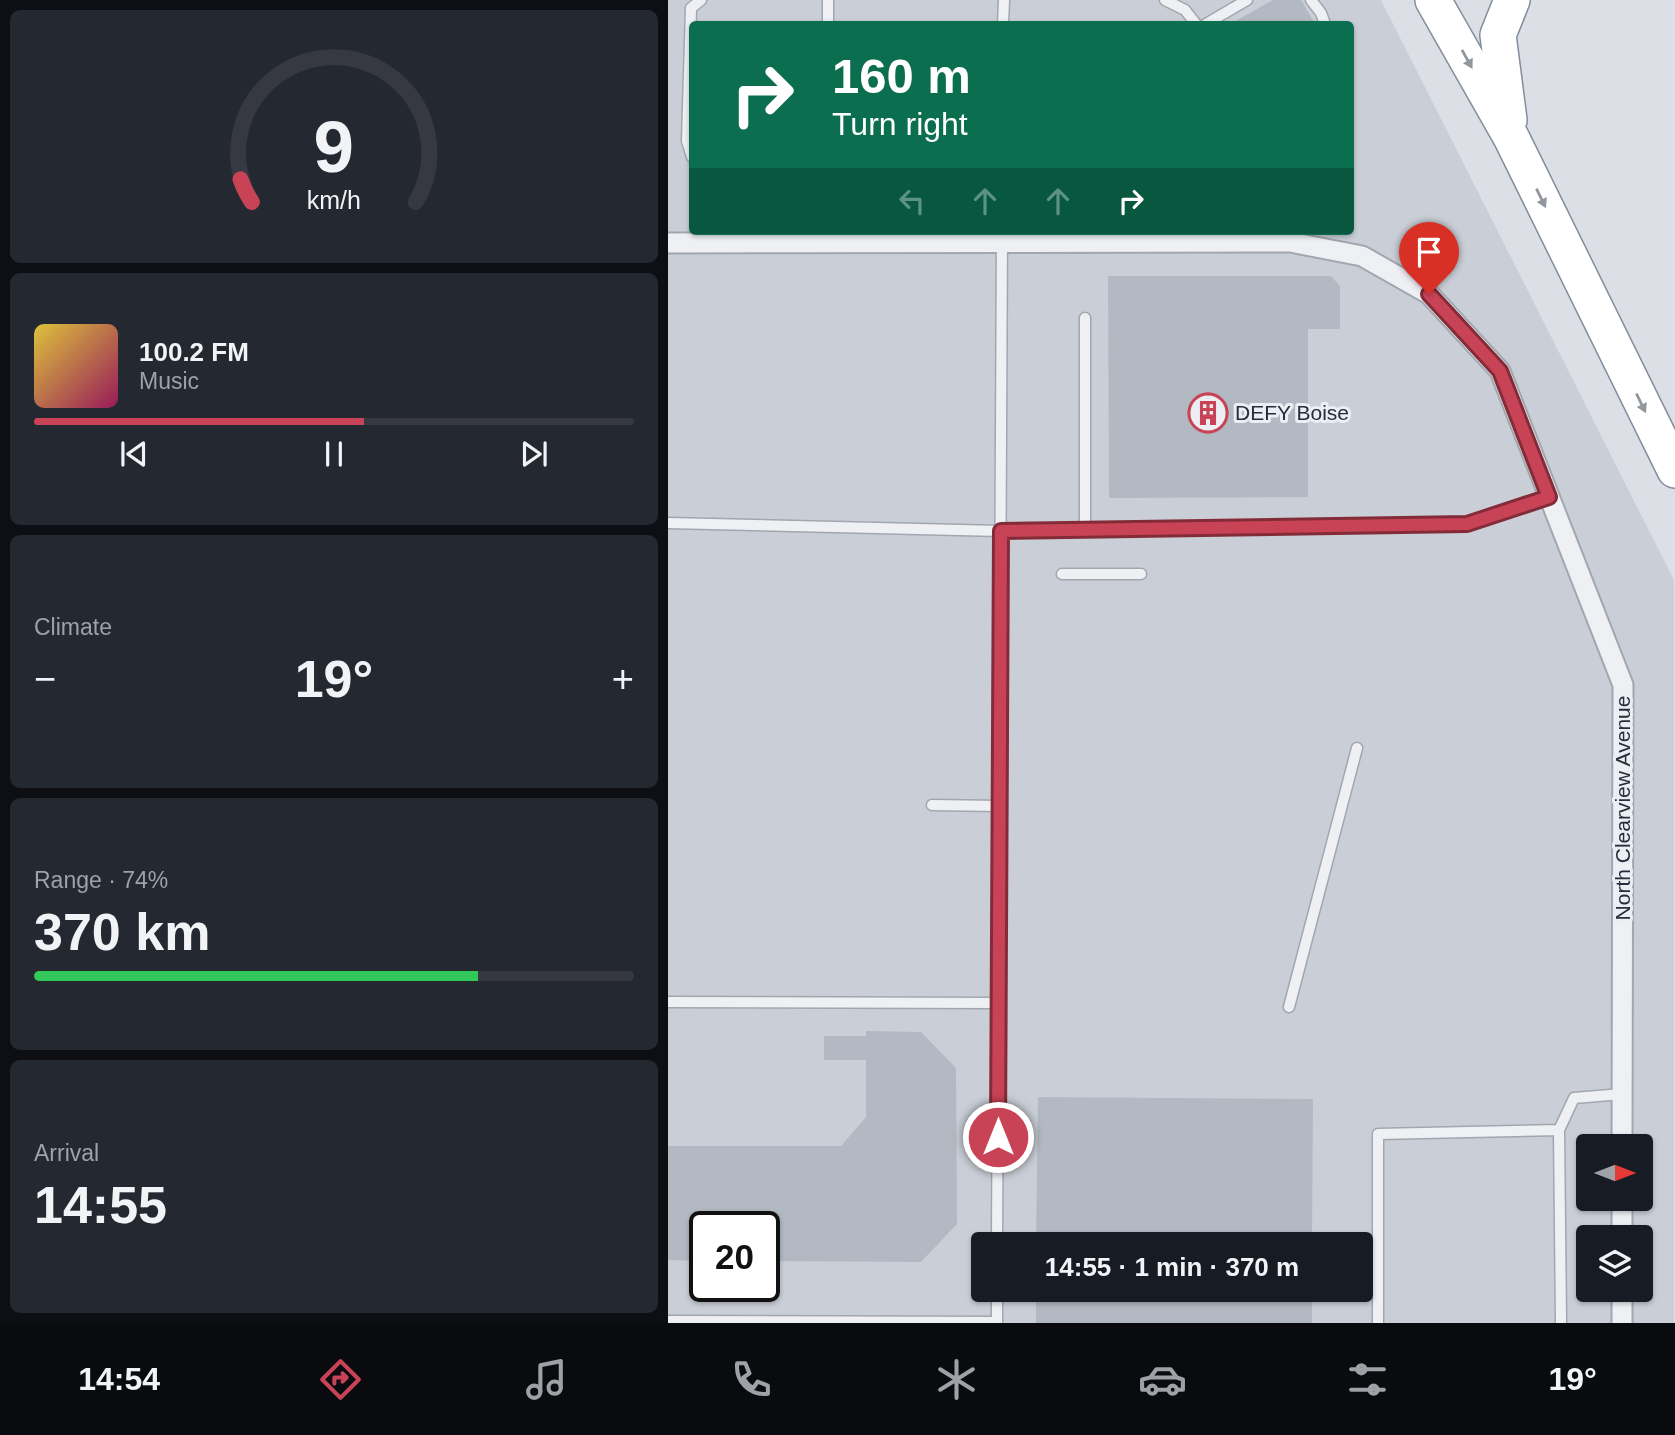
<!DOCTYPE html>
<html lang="en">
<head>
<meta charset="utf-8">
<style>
  :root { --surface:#171b24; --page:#242831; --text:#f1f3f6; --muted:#9ea1a6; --line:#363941; --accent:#c94356 }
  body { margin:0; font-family:Arial,sans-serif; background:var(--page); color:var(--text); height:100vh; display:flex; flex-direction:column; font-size:26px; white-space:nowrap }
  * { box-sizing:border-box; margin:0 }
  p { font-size:23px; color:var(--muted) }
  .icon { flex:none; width:38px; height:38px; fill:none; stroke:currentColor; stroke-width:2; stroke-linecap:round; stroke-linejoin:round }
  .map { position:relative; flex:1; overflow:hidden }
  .drawer { display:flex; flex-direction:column; gap:10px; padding:10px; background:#0d0f14; width:668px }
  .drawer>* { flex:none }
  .guide { position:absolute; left:21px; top:21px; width:665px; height:214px; border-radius:7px; box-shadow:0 2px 5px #0004; background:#0b6e4f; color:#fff; overflow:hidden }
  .needle { width:46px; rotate:90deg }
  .controls { position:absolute; left:908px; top:1134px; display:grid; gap:14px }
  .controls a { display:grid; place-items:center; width:77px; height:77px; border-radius:7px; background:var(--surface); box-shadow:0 2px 5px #0004; font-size:35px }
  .speed { position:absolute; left:21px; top:1211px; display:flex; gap:14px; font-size:35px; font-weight:700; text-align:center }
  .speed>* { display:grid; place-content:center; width:91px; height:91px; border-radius:50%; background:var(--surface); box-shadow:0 2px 5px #0004; line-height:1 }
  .speed .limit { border:4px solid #111; border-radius:10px; background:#fff; color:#111 }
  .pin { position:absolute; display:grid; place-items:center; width:60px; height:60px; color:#fff; margin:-72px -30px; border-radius:50% 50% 50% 0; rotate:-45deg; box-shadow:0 0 7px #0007 }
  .pin .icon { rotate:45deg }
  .me { position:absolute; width:77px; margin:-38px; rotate:0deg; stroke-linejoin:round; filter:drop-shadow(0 0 5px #0008) }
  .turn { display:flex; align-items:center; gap:24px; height:147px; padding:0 28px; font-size:32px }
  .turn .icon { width:91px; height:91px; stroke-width:2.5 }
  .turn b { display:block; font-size:49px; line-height:60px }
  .lanes { display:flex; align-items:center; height:66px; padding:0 28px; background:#0003; justify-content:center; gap:35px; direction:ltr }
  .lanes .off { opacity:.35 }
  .big { font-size:52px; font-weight:800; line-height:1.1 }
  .drawer .widget { flex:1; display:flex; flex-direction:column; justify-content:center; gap:10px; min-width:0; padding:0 24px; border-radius:10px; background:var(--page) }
  .drawer .dial { align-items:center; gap:0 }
  .dial svg { height:182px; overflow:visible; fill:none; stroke:var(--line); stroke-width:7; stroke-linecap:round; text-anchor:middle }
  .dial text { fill:var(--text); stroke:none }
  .song { display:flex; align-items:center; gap:21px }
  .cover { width:84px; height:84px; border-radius:10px; background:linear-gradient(135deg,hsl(50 70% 55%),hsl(330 70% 35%)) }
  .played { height:7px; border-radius:4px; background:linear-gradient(90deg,var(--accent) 55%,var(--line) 55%) }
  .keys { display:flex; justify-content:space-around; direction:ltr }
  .heat { display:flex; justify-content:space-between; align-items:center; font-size:38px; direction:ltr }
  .charge { height:10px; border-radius:5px; background:linear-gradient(90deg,#34c759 74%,var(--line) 0) }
  .trip { position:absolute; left:303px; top:1232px; width:402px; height:70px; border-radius:7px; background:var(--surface); box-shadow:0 2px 5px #0004; font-weight:800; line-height:70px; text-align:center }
  .tabs { display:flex; height:112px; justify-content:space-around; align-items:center; background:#090b0e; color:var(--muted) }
  .tabs .icon { width:49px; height:49px }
  .tabs .selected { color:var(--accent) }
  .tabs b { font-size:32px; color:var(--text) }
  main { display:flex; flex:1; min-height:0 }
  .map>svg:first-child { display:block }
  .built { fill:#cacfd7; fill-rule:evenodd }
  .building { fill:#b3b9c2 }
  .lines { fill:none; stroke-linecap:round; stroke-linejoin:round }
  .service-casing { stroke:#a2a7af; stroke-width:13 }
  .minor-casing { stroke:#a2a7af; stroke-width:23 }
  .motorway-casing { stroke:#848d9c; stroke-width:38 }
  .service { stroke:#eef0f4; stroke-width:10 }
  .minor { stroke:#eef0f4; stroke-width:19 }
  .motorway { stroke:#fff; stroke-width:35 }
  .oneway { fill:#92969d }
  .route-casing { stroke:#832c38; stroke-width:18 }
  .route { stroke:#c94356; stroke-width:12 }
  .labels { text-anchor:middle; stroke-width:6; stroke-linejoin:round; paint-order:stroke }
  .poi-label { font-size:21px; fill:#262e3b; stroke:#ebeef3; text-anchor:start }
  .street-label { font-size:21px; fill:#262e3b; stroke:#ebeef3 }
</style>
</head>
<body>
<main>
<section class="drawer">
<div class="widget dial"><svg viewBox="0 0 100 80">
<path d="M14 69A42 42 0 1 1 86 69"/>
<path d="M14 69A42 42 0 0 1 9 59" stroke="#c94356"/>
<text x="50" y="56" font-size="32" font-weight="700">9</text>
<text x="50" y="72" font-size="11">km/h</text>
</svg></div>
<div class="widget">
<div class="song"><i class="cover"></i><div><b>100.2 FM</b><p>Music</p></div></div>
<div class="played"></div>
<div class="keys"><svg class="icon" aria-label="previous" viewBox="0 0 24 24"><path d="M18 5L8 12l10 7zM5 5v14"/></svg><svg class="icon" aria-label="pause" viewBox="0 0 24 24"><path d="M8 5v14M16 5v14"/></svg><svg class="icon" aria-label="next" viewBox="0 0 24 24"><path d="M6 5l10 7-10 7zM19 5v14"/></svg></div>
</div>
<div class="widget"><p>Climate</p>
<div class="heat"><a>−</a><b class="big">19°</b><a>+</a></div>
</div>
<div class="widget"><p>Range · 74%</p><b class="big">370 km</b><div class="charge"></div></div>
<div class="widget"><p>Arrival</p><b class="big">14:55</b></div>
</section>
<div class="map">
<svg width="1007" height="1323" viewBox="0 0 1007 1323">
  <rect width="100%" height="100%" fill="#dce0e6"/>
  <path class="built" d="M0,0h713l293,580v743h-1006zM24,24h658v207h-658zM920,1146h53v53h-53zM37,1227h59v59h-59zM920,1237h53v53h-53zM315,1244h378v46h-378z"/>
  <path class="building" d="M605,0h28l14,24h-85z
    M440,276h223l9,10v43h-32v168l-199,1z
    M198,1031l55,1 35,36 1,156 -36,38 -157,-1v-34h-59v34l-37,-1v-114h173l25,-29v-57h-42v-24h42z
    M370,1097l275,2 -1,145h-276z
    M368,1290h276v33h-276z"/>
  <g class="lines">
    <g class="service-casing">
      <path id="service" d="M497,0l20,10 11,14
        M643,0l10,13 4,11
        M160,24v-24
        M335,24l1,-24
        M538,24l41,-24
        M24,157l-5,-16 4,-133 10,-8
        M417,318v212
        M0,523l333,8 466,-7 82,-27
        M394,574h79
        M264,805l67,1
        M0,1002l330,1
        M621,1007l68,-259
        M891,1130l15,-32 48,-4
        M329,1244l5,-1013
        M0,1321l329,1
        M329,1323v-33
        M710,1323v-189l181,-4 2,193"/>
    </g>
    <g class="minor-casing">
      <path id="minor" d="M0,243l622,-1 72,14 67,38 71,77 123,314 -1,461
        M954,1237v-38
        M954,1323v-33"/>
    </g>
    <g class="motorway-casing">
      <path id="motorway" d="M765,0l78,137 164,333
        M841,120l-11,-85 14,-35"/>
    </g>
    <use href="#service" class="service"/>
    <use href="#minor" class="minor"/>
    <use href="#motorway" class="motorway"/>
  </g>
  <defs><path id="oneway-solid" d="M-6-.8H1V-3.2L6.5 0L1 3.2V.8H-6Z" transform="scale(1.75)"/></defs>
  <g class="oneway">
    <use href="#oneway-solid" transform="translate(799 59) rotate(61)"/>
    <use href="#oneway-solid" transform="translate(873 198) rotate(64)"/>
    <use href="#oneway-solid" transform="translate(973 403) rotate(64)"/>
  </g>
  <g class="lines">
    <g class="route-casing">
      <path id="route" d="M330,1137l3,-606 466,-7 82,-27 -49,-126 -71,-77"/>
    </g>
    <use href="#route" class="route"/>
  </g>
  <defs>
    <g id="building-ring" transform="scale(2.0125)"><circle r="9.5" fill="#ebeef3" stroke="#c94356" stroke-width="1.5"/><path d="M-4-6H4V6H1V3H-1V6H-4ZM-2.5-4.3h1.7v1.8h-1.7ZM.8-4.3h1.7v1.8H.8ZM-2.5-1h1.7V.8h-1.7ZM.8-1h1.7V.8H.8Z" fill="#c94356"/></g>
  </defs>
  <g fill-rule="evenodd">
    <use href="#building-ring" x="540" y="413"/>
  </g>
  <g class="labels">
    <g class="poi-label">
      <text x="567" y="420">DEFY Boise</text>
    </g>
    <g class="street-label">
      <text transform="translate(955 808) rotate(-90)" y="7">North Clearview Avenue</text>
    </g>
  </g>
</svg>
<div class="controls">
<a><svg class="needle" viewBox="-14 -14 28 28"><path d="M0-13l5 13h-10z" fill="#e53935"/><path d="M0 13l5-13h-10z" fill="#9ea1a6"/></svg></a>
<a><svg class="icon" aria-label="layers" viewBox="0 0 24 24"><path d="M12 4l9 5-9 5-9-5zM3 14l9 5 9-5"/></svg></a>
</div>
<div class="speed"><div class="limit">20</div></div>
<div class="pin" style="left:761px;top:294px;background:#d93025"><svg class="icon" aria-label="arrive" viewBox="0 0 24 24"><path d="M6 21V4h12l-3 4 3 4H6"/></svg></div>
<svg class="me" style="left:330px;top:1137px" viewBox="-20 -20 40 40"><circle r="17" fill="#c94356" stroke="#fff" stroke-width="3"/><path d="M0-11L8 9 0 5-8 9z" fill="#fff"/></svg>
<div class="trip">14:55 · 1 min · 370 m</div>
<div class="guide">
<div class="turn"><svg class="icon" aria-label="right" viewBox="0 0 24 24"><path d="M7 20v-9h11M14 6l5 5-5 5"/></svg><div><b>160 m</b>Turn right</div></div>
<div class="lanes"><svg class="icon off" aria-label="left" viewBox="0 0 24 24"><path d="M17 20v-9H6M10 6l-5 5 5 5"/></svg><svg class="icon off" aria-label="ahead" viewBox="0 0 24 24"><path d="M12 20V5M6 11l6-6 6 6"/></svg><svg class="icon off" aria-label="ahead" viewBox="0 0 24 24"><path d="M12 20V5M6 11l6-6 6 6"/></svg><svg class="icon" aria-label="right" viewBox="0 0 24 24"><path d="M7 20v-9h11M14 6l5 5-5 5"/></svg></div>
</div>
</div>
</main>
<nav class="tabs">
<b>14:54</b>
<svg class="icon selected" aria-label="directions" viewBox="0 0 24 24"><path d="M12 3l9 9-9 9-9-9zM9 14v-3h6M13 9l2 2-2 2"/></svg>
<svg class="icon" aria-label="music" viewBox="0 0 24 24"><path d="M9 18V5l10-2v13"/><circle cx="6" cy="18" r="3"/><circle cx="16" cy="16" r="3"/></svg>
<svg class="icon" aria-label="phone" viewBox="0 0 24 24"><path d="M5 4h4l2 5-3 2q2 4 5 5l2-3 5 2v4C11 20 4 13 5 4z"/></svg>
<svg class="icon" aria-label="climate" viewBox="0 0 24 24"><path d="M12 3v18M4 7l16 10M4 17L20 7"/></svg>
<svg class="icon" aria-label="car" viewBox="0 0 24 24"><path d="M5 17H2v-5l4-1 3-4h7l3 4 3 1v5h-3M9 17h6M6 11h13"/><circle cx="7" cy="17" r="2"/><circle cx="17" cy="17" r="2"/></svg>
<svg class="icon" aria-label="filters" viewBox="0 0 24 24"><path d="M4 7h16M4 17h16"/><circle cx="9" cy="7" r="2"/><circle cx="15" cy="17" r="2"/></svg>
<b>19°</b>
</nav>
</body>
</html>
